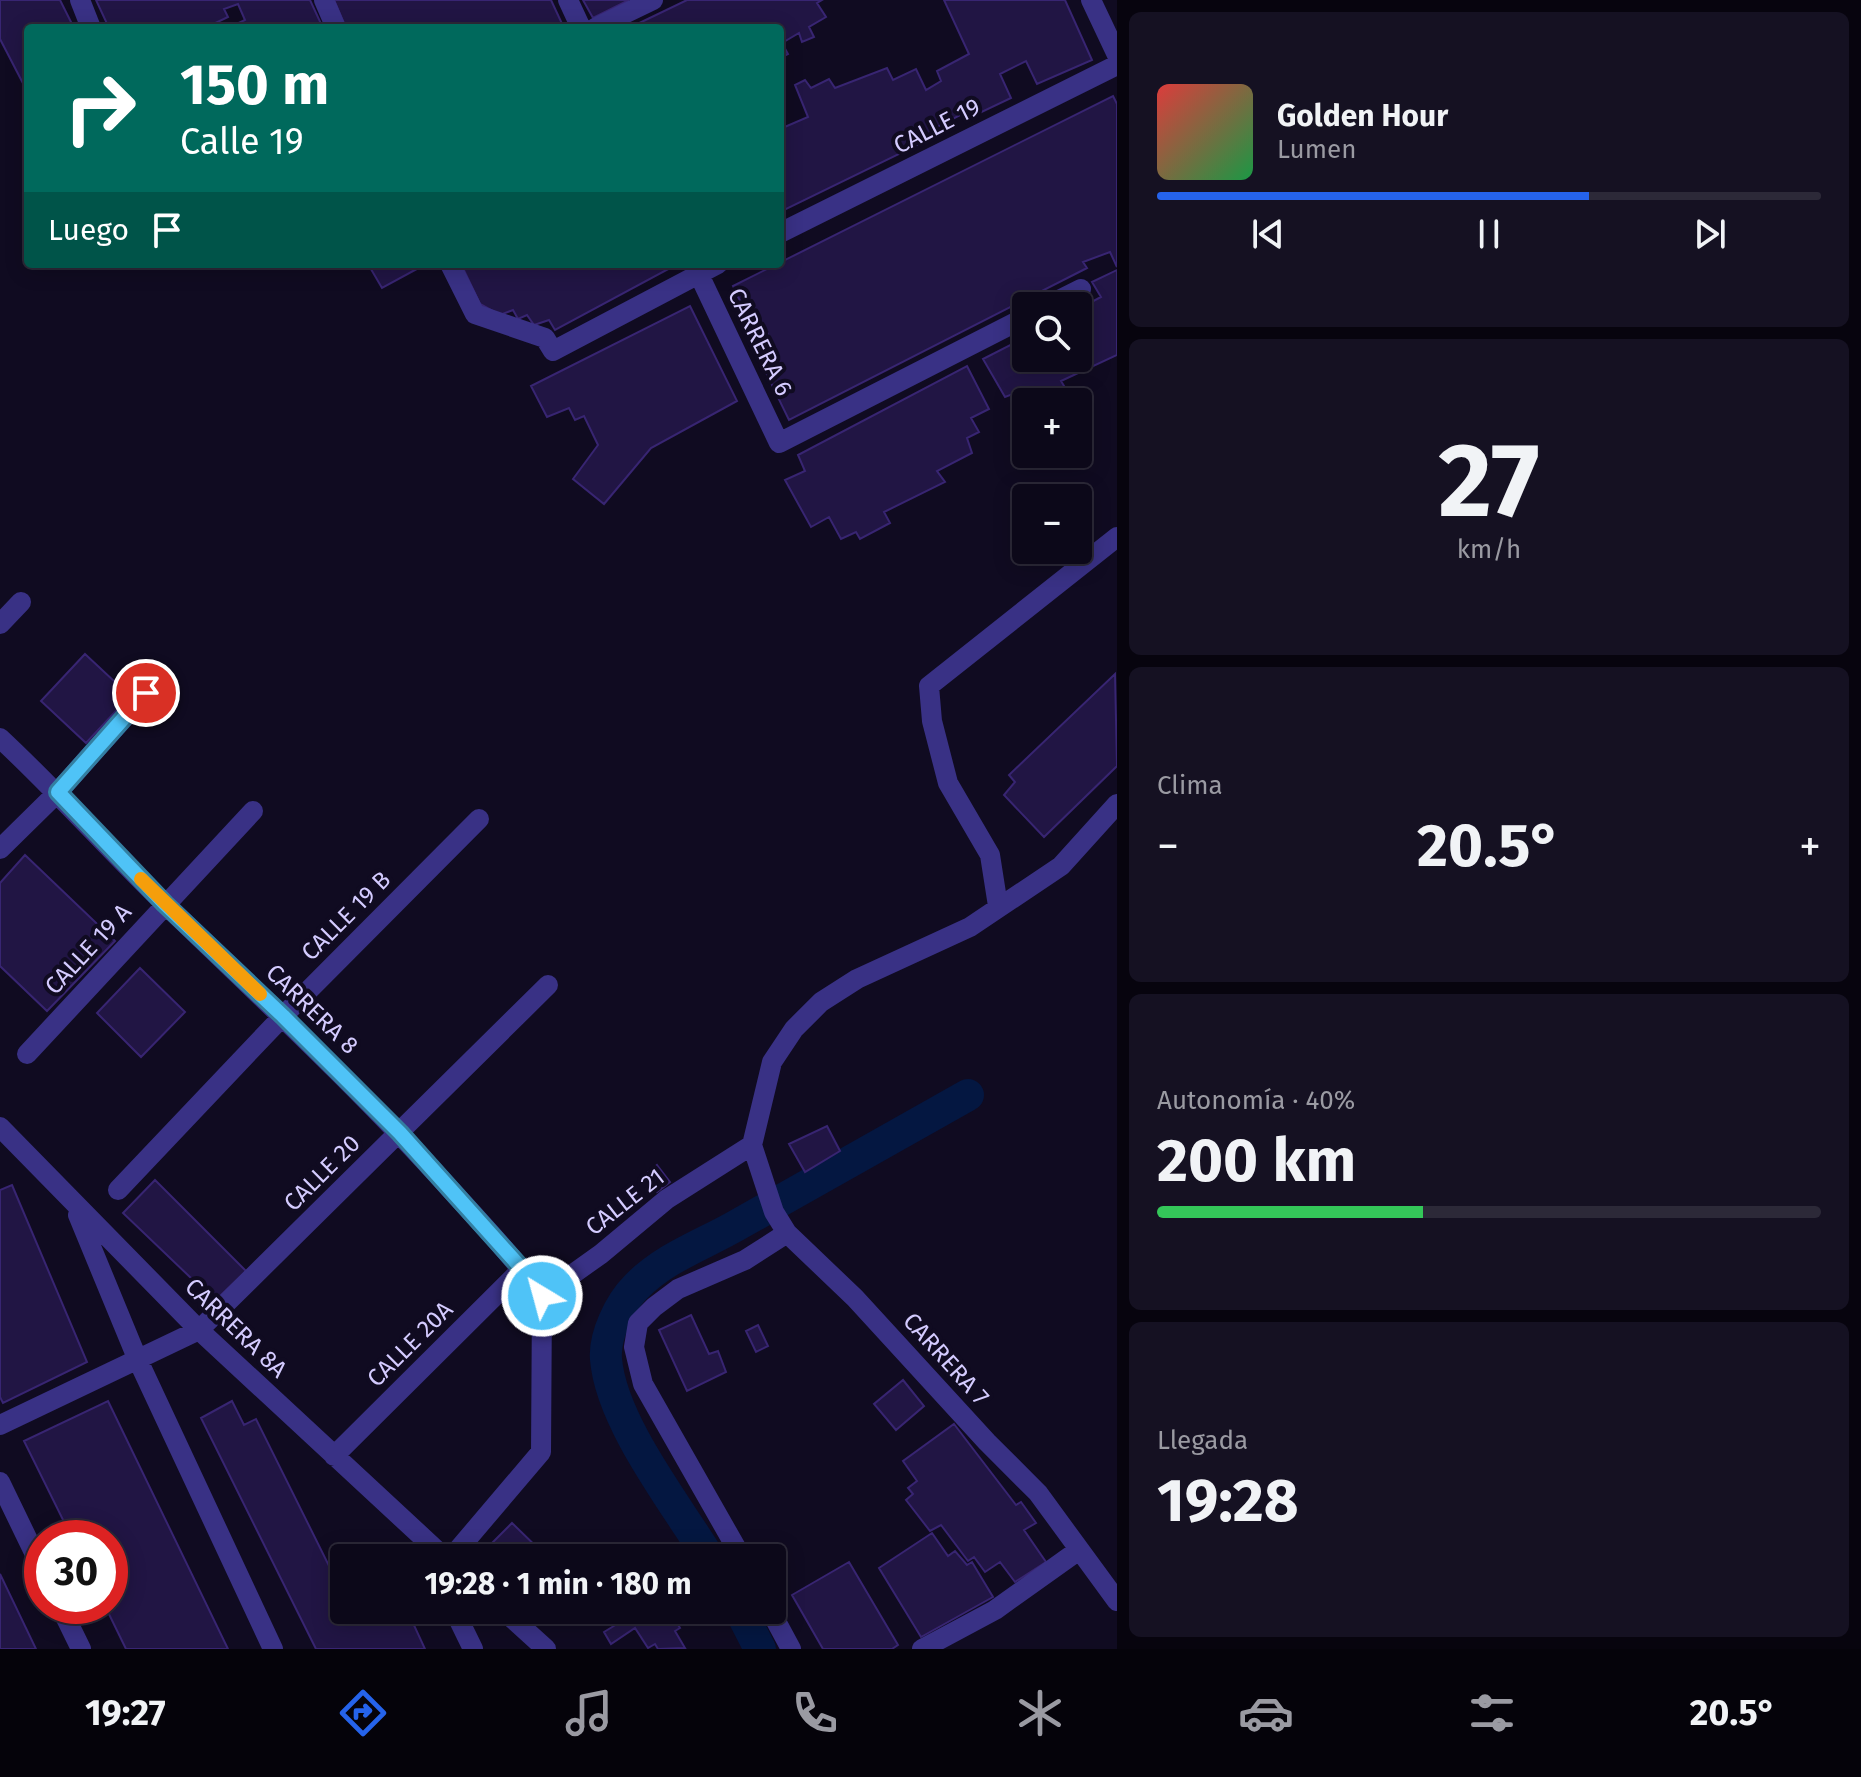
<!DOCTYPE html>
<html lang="es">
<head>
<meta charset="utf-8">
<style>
  :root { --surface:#0c0819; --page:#151122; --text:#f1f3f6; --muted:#9a9aa2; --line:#2c2938; --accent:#2563eb }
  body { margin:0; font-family:"Fira Sans",sans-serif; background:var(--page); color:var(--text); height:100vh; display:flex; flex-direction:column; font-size:30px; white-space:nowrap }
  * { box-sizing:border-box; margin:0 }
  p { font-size:26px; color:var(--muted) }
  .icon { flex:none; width:44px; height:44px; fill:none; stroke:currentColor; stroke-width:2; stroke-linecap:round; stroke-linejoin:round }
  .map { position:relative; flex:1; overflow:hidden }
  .drawer { display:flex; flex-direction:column; gap:12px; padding:12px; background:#07040e; width:744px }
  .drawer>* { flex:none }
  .banner { position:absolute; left:24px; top:24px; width:760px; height:244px; border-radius:8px; box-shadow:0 4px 20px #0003,0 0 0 2px var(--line); background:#00695c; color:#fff; overflow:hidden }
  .buttons { position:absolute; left:1012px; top:292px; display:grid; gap:16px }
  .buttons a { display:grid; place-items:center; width:80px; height:80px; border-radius:8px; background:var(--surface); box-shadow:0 4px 20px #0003,0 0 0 2px var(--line); font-size:40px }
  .speed { position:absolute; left:24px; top:1520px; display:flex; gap:16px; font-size:40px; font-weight:700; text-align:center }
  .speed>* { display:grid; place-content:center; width:104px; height:104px; border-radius:50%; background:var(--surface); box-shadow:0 4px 20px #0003,0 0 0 2px var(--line); line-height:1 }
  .speed .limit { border:12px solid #d22; background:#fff; color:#111 }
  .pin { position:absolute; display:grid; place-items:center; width:68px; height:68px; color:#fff; margin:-34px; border:4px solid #fff; border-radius:50%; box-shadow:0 2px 8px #0007 }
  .me { position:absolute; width:88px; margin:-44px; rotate:323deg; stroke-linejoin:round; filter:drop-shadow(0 0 6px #0008) }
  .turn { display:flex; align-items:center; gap:28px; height:168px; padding:0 24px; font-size:36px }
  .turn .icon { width:104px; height:104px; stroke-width:2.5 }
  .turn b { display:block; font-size:56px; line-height:68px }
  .then { display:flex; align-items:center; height:76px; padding:0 24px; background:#0003; gap:16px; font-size:30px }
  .big { font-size:60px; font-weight:700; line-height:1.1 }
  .drawer .tile { flex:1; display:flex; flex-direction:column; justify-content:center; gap:12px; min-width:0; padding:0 28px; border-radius:12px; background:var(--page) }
  .drawer .dial { align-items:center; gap:0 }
  .dial b { font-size:104px; line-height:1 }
  .song { display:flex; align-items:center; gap:24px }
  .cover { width:96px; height:96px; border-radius:12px; background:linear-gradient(135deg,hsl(0 70% 55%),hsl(140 70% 35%)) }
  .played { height:8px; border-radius:4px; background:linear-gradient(90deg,var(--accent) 65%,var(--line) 65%) }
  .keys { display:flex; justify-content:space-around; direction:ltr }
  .heat { display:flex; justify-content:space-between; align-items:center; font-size:44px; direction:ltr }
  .charge { height:12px; border-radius:6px; background:linear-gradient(90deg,#34c759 40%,var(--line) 0) }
  .trip { position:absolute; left:330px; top:1544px; width:456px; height:80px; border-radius:8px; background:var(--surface); box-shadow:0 4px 20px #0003,0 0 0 2px var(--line); font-weight:700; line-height:80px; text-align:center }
  .dock { display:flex; height:128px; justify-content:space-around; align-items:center; background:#05030a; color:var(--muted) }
  .dock .icon { width:56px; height:56px }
  .dock .selected { color:var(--accent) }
  .dock b { font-size:36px; color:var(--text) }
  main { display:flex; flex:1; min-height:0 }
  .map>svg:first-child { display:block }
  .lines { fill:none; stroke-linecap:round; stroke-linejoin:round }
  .canal { stroke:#041741; stroke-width:32 }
  .building { fill:#211544; stroke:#382572; stroke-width:2 }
  .minor { stroke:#393185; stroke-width:20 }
  .route-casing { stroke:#337fa1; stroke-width:20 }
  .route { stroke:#4fc3f7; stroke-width:14 }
  .slow { stroke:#f59e0b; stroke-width:14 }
  .labels { text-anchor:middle; stroke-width:8; stroke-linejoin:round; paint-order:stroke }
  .street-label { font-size:24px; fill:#d4cbff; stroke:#100b21 }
</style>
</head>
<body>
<main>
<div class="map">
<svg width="1117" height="1649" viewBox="0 0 1117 1649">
  <rect width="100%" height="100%" fill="#100b21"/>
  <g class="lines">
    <path class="canal" d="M709,1558c-33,-54 -98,-136 -103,-199 -2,-23 14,-56 30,-72 29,-30 67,-42 103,-63 77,-43 153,-86 229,-129
      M740,1610l20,39"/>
  </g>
  <path class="building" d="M0,0h60l14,28h-46v65l-28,-54z
    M96,0h214l13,28h-95l17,-8 -7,-16 -14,5 4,8 -23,11h-96z
    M334,0h217l13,28h-218z
    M583,0h46l-36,18z
    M687,0h135l-5,3 9,14 -17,10 5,10 -12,5 -3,-9 -17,10 6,11 -8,4v-30h-151z
    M944,0h121l27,60 -55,24 -11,-23 -26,13 11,24 -44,21 -3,-6 -31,16 5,6 -158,77v-83l28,-12 -13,-32 10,-5 6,8 18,-9 6,9 52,-20 6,12 23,-11 10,21 15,-9 -4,-10 32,-17z
    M1113,96l4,8v163l-7,-15 -27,10 4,6 -298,152 -37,-76 16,-10 -5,-10 -10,5 -20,-43z
    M368,264h58l-44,24z
    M461,264h211l2,2 -119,64 -6,-10 -15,5 -7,-10 -9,4 -5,-9 -13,5 -20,-11z
    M1117,270v85l-56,26 8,13 -17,8h-7l-5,-8 -16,7 -6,-9 -13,5 -22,-38 43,-22v21h52v-49l23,-12 -9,-15z
    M690,306l47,95 -86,47 -47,56 -31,-25 25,-34 -14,-29 -9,4 -6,-12 -22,9 -16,-31z
    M967,366l22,43 -18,9 8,14 -12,6 5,15 -35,18 8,11 -61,30 6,11 -30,16 -4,-7 -15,7 -12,-22 -18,10 -26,-47 20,-9 -7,-16z
    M85,654l45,42 -44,47 -45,-42z
    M1115,674l2,92 -73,71 -40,-42 11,-13 -6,-7z
    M25,855l90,86 -68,70 -47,-45v-83z
    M140,968l45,44 -44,45 -44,-44z
    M827,1126l13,25 -35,21 -16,-28z
    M657,1165l13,17 -13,10 -12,-17z
    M155,1180l91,91 -31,30 -92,-88z
    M12,1185l75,177 -84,41 -3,-6v-207z
    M691,1315l18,39 9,-3 8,21 -39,19 -28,-61z
    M758,1325l10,21 -12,6 -10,-21z
    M903,1380l21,26 -28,24 -22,-26z
    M108,1401l120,248h-102l-21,-43h5v-68h-38l-48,-97z
    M232,1401l12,24 12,-6 84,169 4,-2v24h63l18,39h-109l-115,-231z
    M954,1424l62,81 5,-3 15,21 -12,7 22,32 -31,20 -15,-20 -15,10 -11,-15 -6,4 -27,-36 -11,6 -24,-31 7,-6 -5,-6 9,-7 -14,-20z
    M512,1523l36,35h-53l-9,-9z
    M932,1533l16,23 7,-5 12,14 5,-3 21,35 -72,40 -42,-69z
    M849,1562l49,83 -6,4h-69l-31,-54z
    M0,1574l36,75h-36z
    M640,1610h29l11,18 -5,3 10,17 -27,1 -3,-5 -7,4 -13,-20 -24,16 -7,-12z"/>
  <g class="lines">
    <path class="minor" d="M80,0l11,28
      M324,0l12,28
      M568,0l13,28
      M1091,0l26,55
      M595,28l58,-28
      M780,233l337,-168
      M450,264l25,50 70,24 8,13 165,-87
      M694,264l85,179 247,-126
      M1047,306l34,-17
      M0,624l21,-22
      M0,738c58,54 110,113 167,168 96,93 194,184 284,284 31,34 63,68 91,106
      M0,849l58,-57 88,-99
      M998,906l-8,-51 -42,-72 -16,-62 -3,-35 188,-149
      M27,1054l226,-243
      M0,1127l199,203 246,228
      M752,1145l22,67 13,21 68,65 132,144 51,51 79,108
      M752,1145l20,-83 22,-33 27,-27 36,-23 113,-52 91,-61 56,-62
      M118,1190l165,-174 196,-197
      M78,1215l59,143 136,291
      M0,1425l199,-95 349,-345
      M334,1456l188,-187
      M0,1482l42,87
      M451,1558l90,-106 1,-156 59,-42 66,-55 85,-54
      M742,1558l-99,-174 -9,-37 4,-24 16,-16 24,-18 67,-29 42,-27
      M60,1606l21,43
      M454,1610l19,39
      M503,1610l43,39
      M770,1610l21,39
      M922,1649l73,-39 84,-60"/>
  </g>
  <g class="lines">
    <g class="route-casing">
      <path id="route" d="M146,693l-88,99 107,112 118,112 117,117 122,136 20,27"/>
    </g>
    <use href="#route" class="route"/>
    <path class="slow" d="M141,879l119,115"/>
  </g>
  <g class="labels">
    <g class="street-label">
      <text transform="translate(937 126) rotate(-27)" y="8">CALLE 19</text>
      <text transform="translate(760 342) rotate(64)" y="8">CARRERA 6</text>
      <text transform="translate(346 916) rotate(-45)" y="8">CALLE 19 B</text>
      <text transform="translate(88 949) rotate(-47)" y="8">CALLE 19 A</text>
      <text transform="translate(312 1009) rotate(44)" y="8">CARRERA 8</text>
      <text transform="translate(322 1173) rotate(-45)" y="8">CALLE 20</text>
      <text transform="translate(625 1202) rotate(-38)" y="8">CALLE 21</text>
      <text transform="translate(236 1328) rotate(44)" y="8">CARRERA 8A</text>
      <text transform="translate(410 1344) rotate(-45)" y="8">CALLE 20A</text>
      <text transform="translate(946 1359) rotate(48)" y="8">CARRERA 7</text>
    </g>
  </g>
</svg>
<div class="buttons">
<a><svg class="icon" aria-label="search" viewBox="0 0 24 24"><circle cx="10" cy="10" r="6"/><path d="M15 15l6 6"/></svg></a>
<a>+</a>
<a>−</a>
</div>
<div class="speed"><div class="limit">30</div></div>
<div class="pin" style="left:146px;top:693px;background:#d93025"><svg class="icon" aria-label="arrive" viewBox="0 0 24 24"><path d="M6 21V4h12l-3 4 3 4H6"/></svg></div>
<svg class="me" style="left:542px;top:1296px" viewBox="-20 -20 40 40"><circle r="17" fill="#4fc3f7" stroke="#fff" stroke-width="3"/><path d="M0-11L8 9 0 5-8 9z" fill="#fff"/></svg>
<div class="trip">19:28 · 1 min · 180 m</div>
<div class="banner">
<div class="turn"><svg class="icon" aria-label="right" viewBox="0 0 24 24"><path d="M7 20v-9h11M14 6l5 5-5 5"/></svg><div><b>150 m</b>Calle 19</div></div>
<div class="then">Luego<svg class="icon" aria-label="arrive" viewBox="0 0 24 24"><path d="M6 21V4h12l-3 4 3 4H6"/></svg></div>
</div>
</div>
<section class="drawer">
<div class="tile">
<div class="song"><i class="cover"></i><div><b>Golden Hour</b><p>Lumen</p></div></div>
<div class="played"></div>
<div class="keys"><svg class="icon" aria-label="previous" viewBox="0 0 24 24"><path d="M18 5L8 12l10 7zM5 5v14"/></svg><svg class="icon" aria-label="pause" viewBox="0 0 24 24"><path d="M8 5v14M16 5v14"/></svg><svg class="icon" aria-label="next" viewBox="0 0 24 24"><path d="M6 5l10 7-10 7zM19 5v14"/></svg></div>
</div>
<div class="tile dial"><b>27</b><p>km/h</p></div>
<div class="tile"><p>Clima</p>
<div class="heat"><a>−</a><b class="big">20.5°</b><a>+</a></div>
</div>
<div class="tile"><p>Autonomía · 40%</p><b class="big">200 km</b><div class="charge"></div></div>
<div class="tile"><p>Llegada</p><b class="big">19:28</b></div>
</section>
</main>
<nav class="dock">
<b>19:27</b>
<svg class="icon selected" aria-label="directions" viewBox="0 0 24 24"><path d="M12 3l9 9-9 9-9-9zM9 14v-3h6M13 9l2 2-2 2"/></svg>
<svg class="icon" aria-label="music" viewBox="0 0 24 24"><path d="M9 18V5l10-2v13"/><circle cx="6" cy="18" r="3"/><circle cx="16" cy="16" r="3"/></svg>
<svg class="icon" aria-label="phone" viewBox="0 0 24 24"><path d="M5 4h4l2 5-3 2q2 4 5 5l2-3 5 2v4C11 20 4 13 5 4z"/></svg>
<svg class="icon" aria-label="climate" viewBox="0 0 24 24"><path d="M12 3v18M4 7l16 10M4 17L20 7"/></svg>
<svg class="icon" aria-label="car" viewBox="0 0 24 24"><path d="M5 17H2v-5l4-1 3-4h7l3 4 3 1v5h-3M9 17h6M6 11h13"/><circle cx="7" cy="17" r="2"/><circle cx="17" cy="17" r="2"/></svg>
<svg class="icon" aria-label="filters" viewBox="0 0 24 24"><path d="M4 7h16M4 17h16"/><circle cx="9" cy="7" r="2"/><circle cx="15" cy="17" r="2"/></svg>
<b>20.5°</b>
</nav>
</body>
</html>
